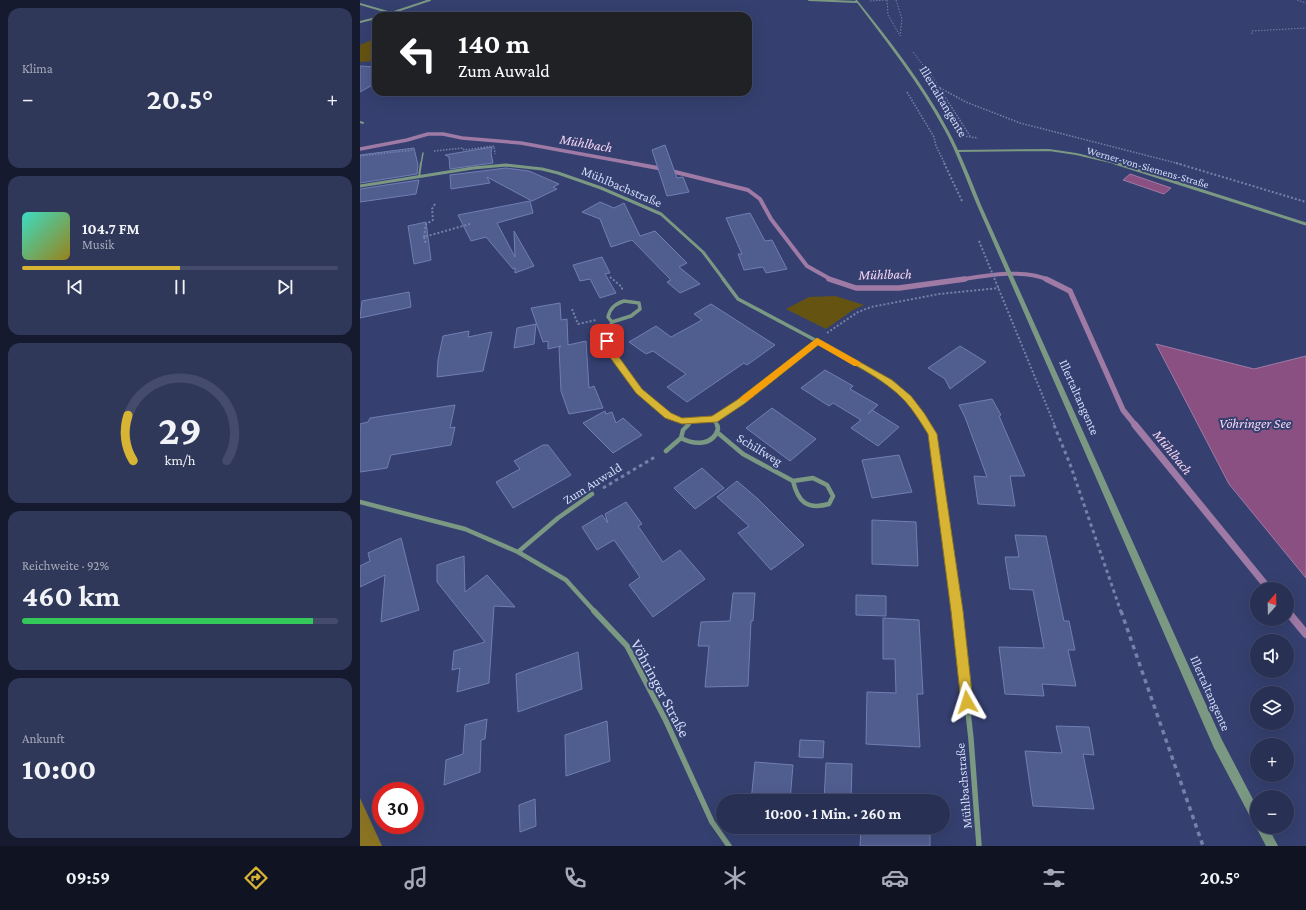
<!DOCTYPE html>
<html lang="de">
<head>
<meta charset="utf-8">
<style>
  :root { --surface:#283054; --page:#30385a; --text:#f1f3f6; --muted:#a5a9b8; --line:#444b6b; --accent:#d8b434 }
  body { margin:0; font-family:"Crimson Pro",serif; background:var(--page); color:var(--text); height:100vh; display:flex; flex-direction:column; font-size:15px; white-space:nowrap }
  * { box-sizing:border-box; margin:0 }
  p { font-size:13px; color:var(--muted) }
  .icon { flex:none; width:22px; height:22px; fill:none; stroke:currentColor; stroke-width:2; stroke-linecap:round; stroke-linejoin:round }
  .map { position:relative; flex:1; overflow:hidden }
  .details { display:flex; flex-direction:column; gap:8px; padding:8px; background:#161a2e; width:360px }
  .details>* { flex:none }
  .top-card { position:absolute; left:12px; top:12px; width:380px; height:84px; border-radius:12px; box-shadow:0 4px 16px #0002,0 0 0 1px var(--line); background:#202124; color:#fff; overflow:hidden }
  .needle { width:26px; rotate:20deg }
  .controls { position:absolute; left:890px; top:582px; display:grid; gap:8px }
  .controls a { display:grid; place-items:center; width:44px; height:44px; border-radius:50%; background:var(--surface); box-shadow:0 4px 16px #0002,0 0 0 1px var(--line); font-size:20px }
  .speed { position:absolute; left:12px; top:782px; display:flex; gap:8px; font-size:20px; font-weight:700; text-align:center }
  .speed>* { display:grid; place-content:center; width:52px; height:52px; border-radius:50%; background:var(--surface); box-shadow:0 4px 16px #0002,0 0 0 1px var(--line); line-height:1 }
  .speed .limit { border:6px solid #d22; background:#fff; color:#111 }
  .pin { position:absolute; display:grid; place-items:center; width:34px; height:34px; color:#fff; margin:-17px; border-radius:8px; box-shadow:0 2px 6px #0006 }
  .me { position:absolute; width:44px; margin:-22px; rotate:354deg; stroke-linejoin:round; filter:drop-shadow(0 0 3px #0008) }
  .turn { display:flex; align-items:center; gap:14px; height:84px; padding:0 20px; font-size:18px }
  .turn .icon { width:52px; height:52px; stroke-width:2.5 }
  .turn b { display:block; font-size:28px; line-height:34px }
  .big { font-size:30px; font-weight:700; line-height:1.1 }
  .details .tile { flex:1; display:flex; flex-direction:column; justify-content:center; gap:6px; min-width:0; padding:0 14px; border-radius:12px; background:var(--page) }
  .details .dial { align-items:center; gap:0 }
  .dial svg { height:104px; overflow:visible; fill:none; stroke:var(--line); stroke-width:7; stroke-linecap:round; text-anchor:middle }
  .dial text { fill:var(--text); stroke:none }
  .song { display:flex; align-items:center; gap:12px }
  .cover { width:48px; height:48px; border-radius:6px; background:linear-gradient(135deg,hsl(170 70% 55%),hsl(50 70% 35%)) }
  .played { height:4px; border-radius:2px; background:linear-gradient(90deg,var(--accent) 50%,var(--line) 50%) }
  .keys { display:flex; justify-content:space-around; direction:ltr }
  .heat { display:flex; justify-content:space-between; align-items:center; font-size:22px; direction:ltr }
  .charge { height:6px; border-radius:3px; background:linear-gradient(90deg,#34c759 92%,var(--line) 0) }
  .trip { position:absolute; left:356px; top:794px; width:234px; height:40px; border-radius:20px; background:var(--surface); box-shadow:0 4px 16px #0002,0 0 0 1px var(--line); font-weight:700; line-height:40px; text-align:center }
  .dock { display:flex; height:64px; justify-content:space-around; align-items:center; background:#101322; color:var(--muted) }
  .dock .icon { width:28px; height:28px }
  .dock .active { color:var(--accent) }
  .dock b { font-size:18px; color:var(--text) }
  main { display:flex; flex:1; min-height:0 }
  .map>svg:first-child { display:block }
  .green { fill:#655312 }
  .forest { fill:#8a7323 }
  .water { fill:#895081; stroke:#9f7aa5 }
  .lines { fill:none; stroke-linecap:round; stroke-linejoin:round }
  .stream-far4 { stroke:#9f7aa5; stroke-width:3.5 }
  .stream-far3 { stroke:#9f7aa5; stroke-width:4 }
  .stream-far2 { stroke:#9f7aa5; stroke-width:5.5 }
  .stream-far1 { stroke:#9f7aa5; stroke-width:7 }
  .stream { stroke:#9f7aa5; stroke-width:8 }
  .building { fill:#505d8f; stroke:#707eb3 }
  .path-far4 { stroke:#7681a9; stroke-width:1; stroke-dasharray:1.5 1.5; stroke-linecap:butt }
  .path-far3 { stroke:#7681a9; stroke-width:1.5; stroke-dasharray:1.5 1.5; stroke-linecap:butt }
  .path-far2 { stroke:#7681a9; stroke-width:2; stroke-dasharray:2 2; stroke-linecap:butt }
  .path-far1 { stroke:#7681a9; stroke-width:3; stroke-dasharray:3.5 3.5; stroke-linecap:butt }
  .path { stroke:#7681a9; stroke-width:3.5; stroke-dasharray:4.5 4.5; stroke-linecap:butt }
  .service-far1 { stroke:#7b9882; stroke-width:1.5 }
  .service { stroke:#7b9882; stroke-width:2 }
  .minor-far4 { stroke:#7b9882; stroke-width:2 }
  .minor-far3 { stroke:#7b9882; stroke-width:3 }
  .minor-far2 { stroke:#7b9882; stroke-width:3.5 }
  .minor-far1 { stroke:#7b9882; stroke-width:4.5 }
  .minor { stroke:#7b9882; stroke-width:5.5 }
  .tertiary { fill:#7b9882; fill-rule:evenodd }
  .route { fill:#d8b434; stroke:#8c7522 }
  .slow { fill:#f59e0b }
  .labels { text-anchor:middle; stroke-width:4; stroke-linejoin:round; paint-order:stroke }
  .far-street-label { font-size:11px; fill:#d2dbf8; stroke:#354070 }
  .street-label { font-size:13px; fill:#d2dbf8; stroke:#354070 }
  .water-label { font-size:14px; font-style:italic; fill:#f7d5f1; stroke:#354070 }
  .near-street-label { font-size:16px; fill:#d2dbf8; stroke:#354070 }
</style>
</head>
<body>
<main>
<section class="details">
<div class="tile"><p>Klima</p>
<div class="heat"><a>−</a><b class="big">20.5°</b><a>+</a></div>
</div>
<div class="tile">
<div class="song"><i class="cover"></i><div><b>104.7 FM</b><p>Musik</p></div></div>
<div class="played"></div>
<div class="keys"><svg class="icon" aria-label="previous" viewBox="0 0 24 24"><path d="M18 5L8 12l10 7zM5 5v14"/></svg><svg class="icon" aria-label="pause" viewBox="0 0 24 24"><path d="M8 5v14M16 5v14"/></svg><svg class="icon" aria-label="next" viewBox="0 0 24 24"><path d="M6 5l10 7-10 7zM19 5v14"/></svg></div>
</div>
<div class="tile dial"><svg viewBox="0 0 100 80">
<path d="M14 69A42 42 0 1 1 86 69"/>
<path d="M14 69A42 42 0 0 1 10 34" stroke="#d8b434"/>
<text x="50" y="56" font-size="32" font-weight="700">29</text>
<text x="50" y="72" font-size="11">km/h</text>
</svg></div>
<div class="tile"><p>Reichweite · 92%</p><b class="big">460 km</b><div class="charge"></div></div>
<div class="tile"><p>Ankunft</p><b class="big">10:00</b></div>
</section>
<div class="map">
<svg width="946" height="846" viewBox="0 0 946 846">
  <rect width="100%" height="100%" fill="#354070"/>
  <path class="green" d="M16,38v23l-16,1v-17z
    M475,296l29,9 -11,5 -27,19 -40,-20 23,-12z"/>
  <path class="forest" d="M0,798l22,48h-22z"/>
  <path class="water" d="M770,174l41,14 -7,6 -41,-14z
    M796,344l98,25 52,-13v222l-77,-94z"/>
  <g class="lines">
    <path class="stream-far4" d="M0,149l47,-9 21,-6h15l19,4 59,5 115,21"/>
    <path class="stream-far3" d="M271,163l32,6 85,21 12,9 11,20 36,47 25,14
      M598,280c25,-4 67,-12 90,0"/>
    <path class="stream-far2" d="M469,279l27,9h43l66,-9
      M686,279l24,12 53,119 13,16"/>
    <path class="stream-far1" d="M775,425l134,164"/>
    <path class="stream" d="M927,611l19,23"/>
  </g>
  <path class="building" d="M0,66l16,1v16l-16,9z
    M305,145l12,33 6,-1 6,15 -22,4 -15,-46z
    M132,147l-1,6 2,10 -43,6 -1,-12 -4,-2z
    M54,148l4,17 -1,9 -57,9v-28z
    M146,168l23,3 30,13 -6,3 4,2 -25,12 -45,-24 3,6 -39,6 -1,-14z
    M59,180l-3,14 -56,8v-13z
    M170,201l3,12 -36,10 18,34 -1,-26 20,35 -19,7v-5l-2,1 -27,-32 -15,4 -13,-26z
    M240,202l14,6 10,-5 16,33 15,-5 32,32 -8,4 21,17 -20,9 -13,-11 4,-2 -39,-40 -21,7 -11,-28 -18,-7z
    M390,213l15,28 7,-1 15,29 -21,4 -3,-6 -19,3 -6,-16h4l-16,-36z
    M66,222l5,38 -17,4 -6,-38z
    M242,257l8,16 -5,1 11,19 -16,5 -10,-19 -10,2 -7,-16z
    M49,292l2,15 -51,11 2,-17z
    M200,303l1,17 6,-1 1,26 18,-4 3,47 5,-2 9,22 -34,6 -8,-23 -2,-44 2,-1 -13,3v-8l-5,1 -12,-34z
    M351,304l64,41 -28,20 -3,-2 -57,39 -20,-15 19,-13 -33,-23 -7,3 -17,-12 27,-16 15,11 31,-17 -8,-6z
    M176,324l-2,20 -20,4 3,-20z
    M109,331l-1,6 24,-5 -9,39 -46,6 1,-17 5,-24z
    M600,346l26,16 -36,27 -5,-10 -17,-11z
    M465,370l28,16 -3,3 28,16 -10,9 4,-4 27,17 -21,19 -27,-18 10,-8 -28,-17 -4,3 -28,-18z
    M632,399l9,16 -2,1 26,60h-15l5,30 -37,-2 -4,-28 13,1 -22,-60 -6,-12z
    M95,405l-5,23 5,-1 -4,18 -60,10 -4,13 -27,4v-48l8,-2 2,-4z
    M412,408l44,31 -26,22 -44,-33z
    M245,411l1,3 6,-2 4,11 7,-5 19,17 -29,18 -30,-30z
    M183,445h5l23,30 -58,33 -17,-26 24,-13 -6,-8z
    M539,455l13,37 -40,6 -10,-38z
    M342,468l22,20 -29,21 -21,-21z
    M377,481l21,18 46,46 -33,25 -33,-37 11,-7 -32,-29z
    M266,502l16,22 -4,2 25,36 17,-12 25,29 -52,38 -24,-32 11,-8 -26,-37 -17,10 -15,-23 20,-12 6,8 -3,-9z
    M512,520l44,2 2,44 -46,-2z
    M655,535l31,1 18,85h5l6,29h-7l8,36 -34,-2 2,12 -39,-2 -6,-47 45,1 -11,-58 -23,-1 -5,-32h14z
    M41,538l18,72 -38,12 4,-47 -25,12v-21l10,-5 -2,-8z
    M104,556l1,36 22,-17 28,32 -21,-1 -5,77 -32,9 3,-24 -8,2 2,-19 31,-9 -48,-60v-17z
    M373,593h22l-2,28h-2l-3,65 -43,1 4,-41h-11l3,-24 29,-1z
    M496,595l30,1v20l-30,-1z
    M523,618l36,2 4,74h-6l3,53 -54,-3 1,-52 29,1 -1,-34h-12z
    M218,652l4,37 -64,23 -2,-38z
    M127,719l-2,20 -4,1 -1,32 -36,13 2,-25 17,-6 2,-29z
    M247,721l3,40 -44,15 -1,-41z
    M696,726l33,1 5,28 -11,-1 11,55 -61,-3 -8,-55 37,2z
    M440,740l24,1 -1,17 -24,-1z
    M395,762l38,3 -3,36h-39z
    M466,763l26,1 -1,37h-27z
    M175,799l1,27 -16,6 -1,-27z
    M501,827h69v19h-70z"/>
  <g class="lines">
    <path class="path-far4" d="M527,0l1,15 11,19
      M536,0l6,19 -2,17
      M937,0l9,3
      M510,1l16,-1
      M892,34v-3l54,-3
      M553,52l16,21"/>
    <path class="path-far3" d="M569,72l41,64
      M580,88l26,14 54,21 160,41
      M547,92l27,45 2,9 9,18
      M603,136l15,2
      M74,151l29,-3 1,2 30,-4 1,8
      M0,156l54,-6"/>
    <path class="path-far2" d="M584,163l18,38
      M816,163l130,39
      M75,204l-3,5 1,11 -7,4 -2,13 46,-13
      M64,237l2,7
      M619,241l76,185
      M250,277l12,10v3
      M212,309l6,15 18,-4
      M467,333l31,-21 13,-5 68,-13 60,-6"/>
    <path class="path-far1" d="M694,425l16,39 51,148
      M243,488l52,-31"/>
    <path class="path" d="M761,611l82,235"/>
    <path class="service-far1" d="M61,164l2,-11"/>
    <path class="service" d="M59,177l2,-14"/>
    <path class="minor-far4" d="M449,0l48,2
      M0,4l31,9
      M22,16l48,-16
      M0,22l16,-4
      M0,122l3,1
      M597,151l92,-1 27,4 43,10"/>
    <path class="minor-far3" d="M755,163l191,61
      M0,186l113,-18 33,-3 36,4 16,4 43,15 60,26 42,38 21,28"/>
    <path class="minor-far2" d="M363,279l15,20 79,42 72,41 19,17 13,16 7,11
      M264,301l15,2 1,6 -9,7 -19,6 -4,-5c2,-9 7,-13 16,-16z
      M252,322c-3,6 -5,11 -4,18 3,25 39,64 61,76 7,4 16,5 24,4
      M353,419l5,7
      M353,419l27,-17 77,-61
      M327,426l6,-6 20,-1"/>
    <path class="minor-far1" d="M328,425l-5,5 -2,8c13,7 32,8 37,-9l-1,-4
      M567,425l5,9 25,178
      M358,433l25,21 50,27
      M306,451l15,-13
      M453,478l14,7 6,11 -4,8c-22,6 -31,-2 -36,-23z
      M0,502l105,27 53,23 48,28 29,32
      M158,552l40,-34 34,-24"/>
    <path class="minor" d="M234,611l33,35 39,75 46,101 17,24
      M597,611l14,128 8,107"/>
    <path class="tertiary" d="M495,0h2c33,41 66,83 91,130 13,24 23,50 33,75l241,535 35,67v16l-4,-1 -39,-74 -237,-543c-11,-26 -20,-52 -33,-76 -25,-46 -57,-87 -89,-129z
      M897,826v1h11l10,19h-12l-10,-19z"/>
  </g>
  <path class="route" d="M457,338l75,42 19,16 13,17 13,21 26,177 10,91 -1,5 -5,2 -4,-2 -2,-5 -10,-91 -23,-177c-7,-11 -14,-23 -23,-33 -22,-24 -59,-40 -87,-56l-74,59 -27,18 -35,2 -17,-6 -29,-25 -27,-37 -6,-15 4,-2 3,1 6,13 26,36 29,24 11,5 30,-2 25,-16z"/>
  <path class="slow" d="M457,338l43,24 1,2 -1,2h-6l-36,-21 -71,56h-6l-1,-2 1,-2z"/>
  <g class="labels">
    <g class="far-street-label">
      <text transform="translate(788 167) rotate(16)" y="4">Werner-von-Siemens-Straße</text>
    </g>
    <g class="street-label">
      <text transform="translate(584 101) rotate(59)" y="5">Illertaltangente</text>
      <text transform="translate(262 186) rotate(23)" y="5">Mühlbachstraße</text>
      <text transform="translate(720 397) rotate(66)" y="5">Illertaltangente</text>
      <text transform="translate(400 449) rotate(31)" y="5">Schilfweg</text>
      <text transform="translate(232 483) rotate(-32)" y="5">Zum Auwald</text>
      <text transform="translate(851 693) rotate(66)" y="5">Illertaltangente</text>
      <text transform="translate(603 786) rotate(-95)" y="5">Mühlbachstraße</text>
    </g>
    <g class="water-label">
      <text transform="translate(226 143) rotate(10)" y="5">Mühlbach</text>
      <text transform="translate(525 274) rotate(-1)" y="5">Mühlbach</text>
      <text x="895" y="428">Vöhringer See</text>
      <text transform="translate(813 452) rotate(51)" y="5">Mühlbach</text>
    </g>
    <g class="near-street-label">
      <text transform="translate(301 688) rotate(62)" y="6">Vöhringer Straße</text>
    </g>
  </g>
</svg>
<div class="controls">
<a><svg class="needle" viewBox="-14 -14 28 28"><path d="M0-13l5 13h-10z" fill="#e53935"/><path d="M0 13l5-13h-10z" fill="#a5a9b8"/></svg></a>
<a><svg class="icon" aria-label="sound" viewBox="0 0 24 24"><path d="M4 9h4l5-4v14l-5-4H4zM17 9q2 3 0 6"/></svg></a>
<a><svg class="icon" aria-label="layers" viewBox="0 0 24 24"><path d="M12 4l9 5-9 5-9-5zM3 14l9 5 9-5"/></svg></a>
<a>+</a>
<a>−</a>
</div>
<div class="speed"><div class="limit">30</div></div>
<div class="pin" style="left:247px;top:341px;background:#d93025"><svg class="icon" aria-label="arrive" viewBox="0 0 24 24"><path d="M6 21V4h12l-3 4 3 4H6"/></svg></div>
<svg class="me" style="left:607px;top:702px" viewBox="-20 -20 40 40"><path d="M0-17L14 15 0 8-14 15z" fill="#d8b434" stroke="#fff" stroke-width="4"/></svg>
<div class="trip">10:00 · 1 Min. · 260 m</div>
<div class="top-card">
<div class="turn"><svg class="icon" aria-label="left" viewBox="0 0 24 24"><path d="M17 20v-9H6M10 6l-5 5 5 5"/></svg><div><b>140 m</b>Zum Auwald</div></div>
</div>
</div>
</main>
<nav class="dock">
<b>09:59</b>
<svg class="icon active" aria-label="directions" viewBox="0 0 24 24"><path d="M12 3l9 9-9 9-9-9zM9 14v-3h6M13 9l2 2-2 2"/></svg>
<svg class="icon" aria-label="music" viewBox="0 0 24 24"><path d="M9 18V5l10-2v13"/><circle cx="6" cy="18" r="3"/><circle cx="16" cy="16" r="3"/></svg>
<svg class="icon" aria-label="phone" viewBox="0 0 24 24"><path d="M5 4h4l2 5-3 2q2 4 5 5l2-3 5 2v4C11 20 4 13 5 4z"/></svg>
<svg class="icon" aria-label="climate" viewBox="0 0 24 24"><path d="M12 3v18M4 7l16 10M4 17L20 7"/></svg>
<svg class="icon" aria-label="car" viewBox="0 0 24 24"><path d="M5 17H2v-5l4-1 3-4h7l3 4 3 1v5h-3M9 17h6M6 11h13"/><circle cx="7" cy="17" r="2"/><circle cx="17" cy="17" r="2"/></svg>
<svg class="icon" aria-label="filters" viewBox="0 0 24 24"><path d="M4 7h16M4 17h16"/><circle cx="9" cy="7" r="2"/><circle cx="15" cy="17" r="2"/></svg>
<b>20.5°</b>
</nav>
</body>
</html>
